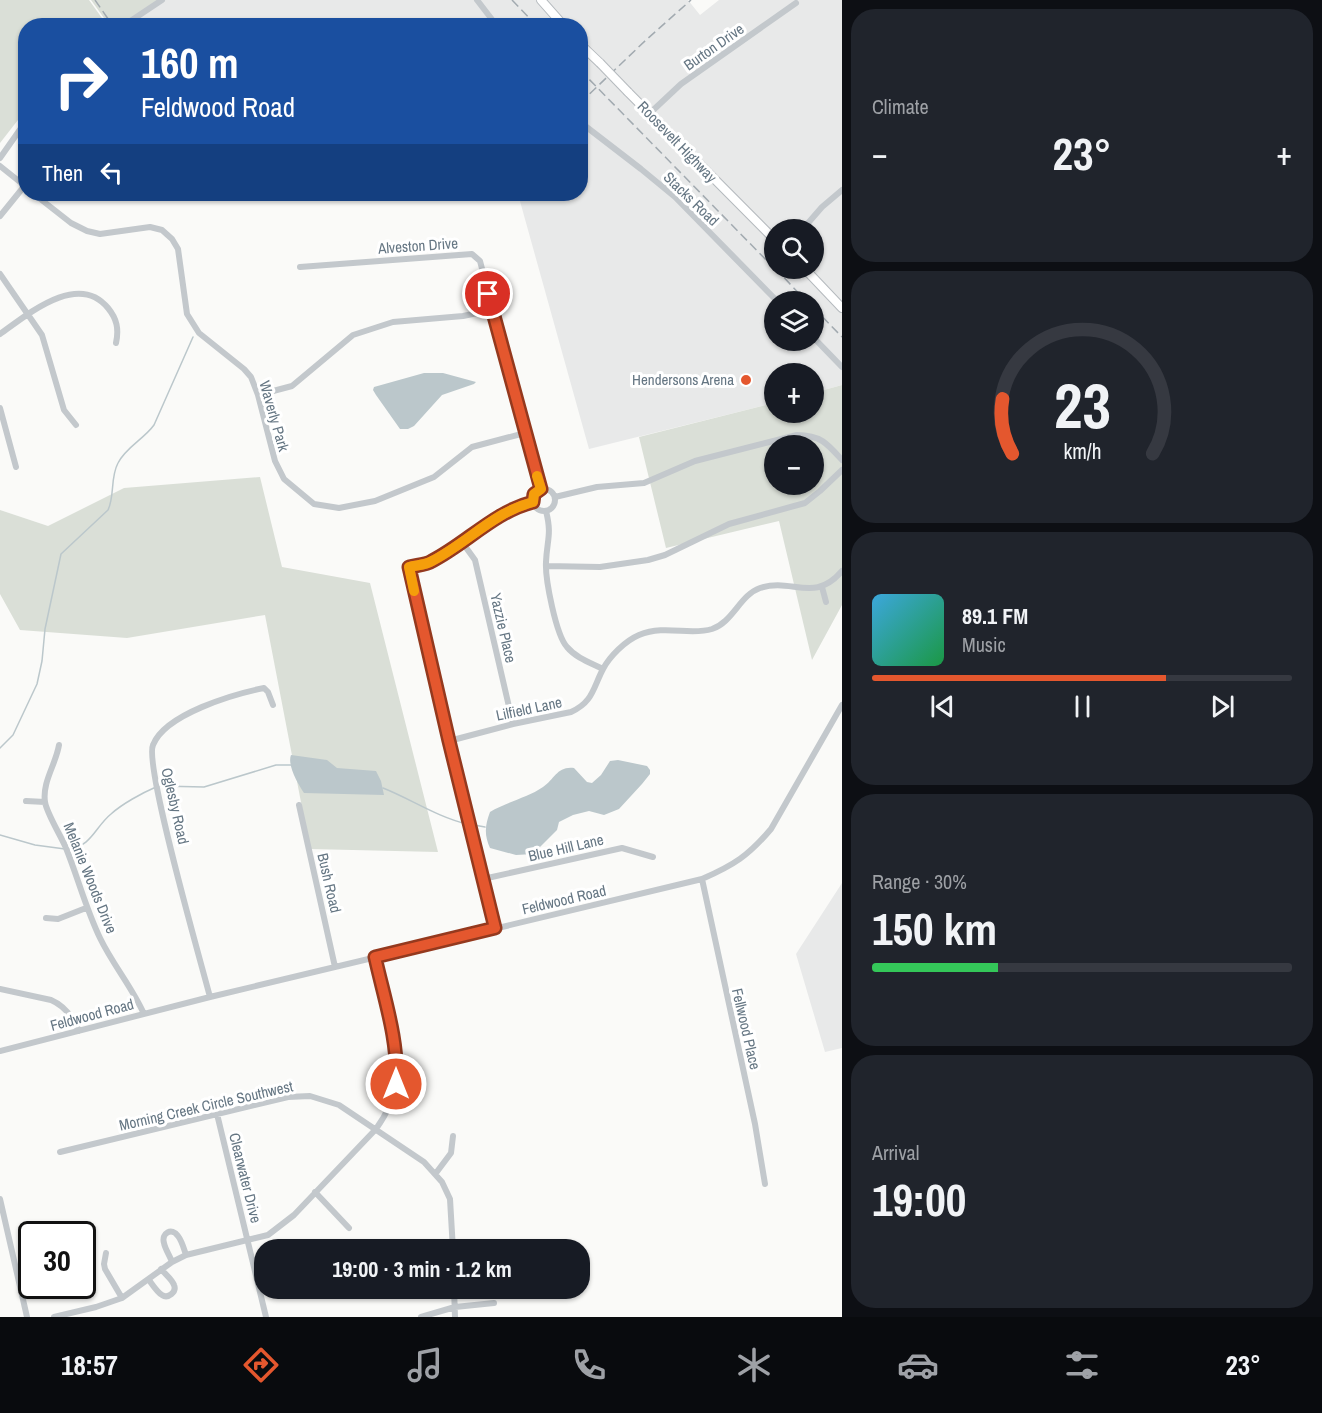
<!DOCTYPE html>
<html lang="en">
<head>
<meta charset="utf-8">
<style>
  :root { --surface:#171b24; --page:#20242c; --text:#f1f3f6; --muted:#9ea1a6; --line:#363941; --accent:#e4572e }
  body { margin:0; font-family:"Archivo Narrow",sans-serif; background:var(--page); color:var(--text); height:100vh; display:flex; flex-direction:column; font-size:22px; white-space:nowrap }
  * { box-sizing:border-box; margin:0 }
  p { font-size:20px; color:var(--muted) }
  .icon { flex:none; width:33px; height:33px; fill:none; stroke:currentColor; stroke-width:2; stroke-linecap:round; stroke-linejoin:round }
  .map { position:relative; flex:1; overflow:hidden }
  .panel { display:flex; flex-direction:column; gap:9px; padding:9px; background:#0d0f14; width:480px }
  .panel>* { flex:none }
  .guide { position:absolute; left:18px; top:18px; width:570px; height:183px; border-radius:24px; box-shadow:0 2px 4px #0004; background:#1a4fa0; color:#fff; overflow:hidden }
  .fabs { position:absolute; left:764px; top:219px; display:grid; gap:12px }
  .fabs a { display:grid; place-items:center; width:60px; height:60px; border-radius:50%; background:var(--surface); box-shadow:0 2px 4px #0004; font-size:30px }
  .speed { position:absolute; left:18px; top:1221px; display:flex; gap:12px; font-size:30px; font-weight:700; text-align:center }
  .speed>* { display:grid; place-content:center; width:78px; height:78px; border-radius:50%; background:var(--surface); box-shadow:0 2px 4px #0004; line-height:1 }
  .speed .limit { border:3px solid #111; border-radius:9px; background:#fff; color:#111 }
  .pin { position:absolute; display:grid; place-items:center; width:51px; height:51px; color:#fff; margin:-26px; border:3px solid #fff; border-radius:50%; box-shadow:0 2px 6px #0007 }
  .me { position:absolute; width:66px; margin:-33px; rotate:0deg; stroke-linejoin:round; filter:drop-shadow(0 0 4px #0008) }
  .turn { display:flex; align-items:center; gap:21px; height:126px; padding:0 24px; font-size:27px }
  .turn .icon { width:78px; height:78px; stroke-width:2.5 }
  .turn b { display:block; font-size:42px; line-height:51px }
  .then { display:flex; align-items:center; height:57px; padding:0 24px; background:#0003; gap:12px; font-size:22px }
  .big { font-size:45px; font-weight:700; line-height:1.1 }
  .panel .card { flex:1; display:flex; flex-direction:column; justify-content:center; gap:9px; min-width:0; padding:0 21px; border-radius:24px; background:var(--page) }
  .panel .dial { align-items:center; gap:0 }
  .dial svg { height:156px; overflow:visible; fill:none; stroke:var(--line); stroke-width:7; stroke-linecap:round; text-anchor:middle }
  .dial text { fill:var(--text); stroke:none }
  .song { display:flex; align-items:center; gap:18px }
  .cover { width:72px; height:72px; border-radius:9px; background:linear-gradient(135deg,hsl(200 70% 55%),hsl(140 70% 35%)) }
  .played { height:6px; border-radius:3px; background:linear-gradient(90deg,var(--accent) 70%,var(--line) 70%) }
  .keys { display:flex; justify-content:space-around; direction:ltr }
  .heat { display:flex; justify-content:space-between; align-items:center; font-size:33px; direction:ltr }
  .charge { height:9px; border-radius:4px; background:linear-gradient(90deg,#34c759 30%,var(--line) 0) }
  .trip { position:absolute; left:254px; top:1239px; width:336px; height:60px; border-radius:24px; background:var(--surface); box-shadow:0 2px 4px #0004; font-weight:700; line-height:60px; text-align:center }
  .tab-bar { display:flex; height:96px; justify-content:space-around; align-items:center; background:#090b0e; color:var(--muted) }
  .tab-bar .icon { width:42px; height:42px }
  .tab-bar .current { color:var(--accent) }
  .tab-bar b { font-size:27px; color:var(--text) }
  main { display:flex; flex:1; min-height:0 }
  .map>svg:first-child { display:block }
  .built { fill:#e8e9e9; fill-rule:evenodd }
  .green { fill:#dadfd7; fill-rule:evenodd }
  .water { fill:#bbc7cb }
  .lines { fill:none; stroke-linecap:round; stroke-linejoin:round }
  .stream { stroke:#bbc7cb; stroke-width:1.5 }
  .major-casing { stroke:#b5babe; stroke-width:10 }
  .minor { stroke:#c3c8cc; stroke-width:6 }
  .major { stroke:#fff; stroke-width:8 }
  .rail { stroke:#a2aab0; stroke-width:1.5; stroke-dasharray:9 4.5; stroke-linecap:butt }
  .major-bridge-casing { stroke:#b5babe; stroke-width:10; stroke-linecap:butt }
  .major-bridge { stroke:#fff; stroke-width:8 }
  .route-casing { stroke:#94391e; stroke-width:15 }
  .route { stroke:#e4572e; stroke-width:10 }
  .slow { stroke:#f59e0b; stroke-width:10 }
  .poi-dot { fill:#e4572e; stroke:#fff; stroke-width:2 }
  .labels { text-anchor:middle; stroke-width:6; stroke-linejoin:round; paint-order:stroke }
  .street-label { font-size:15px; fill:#657683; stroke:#fff }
  .poi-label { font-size:15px; fill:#657683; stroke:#fff; text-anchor:end }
</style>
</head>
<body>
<main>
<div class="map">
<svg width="842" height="1317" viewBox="0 0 842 1317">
  <rect width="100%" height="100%" fill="#fafaf8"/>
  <path class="built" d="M164,0h524l12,15 19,-15h123v385l-29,8v-19h-39v29l-185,46 -71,-255h62v-168h-453zM774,230h39v38h-39zM774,302h39v38h-39z
    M295,194h126l-40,4h-72z
    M842,883v165l-17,4 -29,-98z"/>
  <path class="green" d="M0,0h89l18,25 -81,1 -1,85 -25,32z
    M91,0h73l-37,26 -18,-1z
    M842,385v220l-30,55 -33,-139 -113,27 -27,-111 135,-34v9h39v-19zM774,446h39v38h-39z
    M260,477l22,90 88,16 68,269 -128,-3 -45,-234 -138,23 -107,-8 -20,-36v-84l48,16 76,-38z"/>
  <path class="water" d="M424,373h19l33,9 -2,2 -32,11 -28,31 -6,3h-8l-24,-34 -3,-5 1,-3z
    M291,755l36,5 10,8 39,3 5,10 3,14 -80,-2c-6,-9 -17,-28 -13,-38z
    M618,760l29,6 3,4v4l-8,10 -23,25 -15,6 -15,-4 -16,4 -14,7 -2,8 -24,24 -17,1 -26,-7c-6,-13 -5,-23 0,-36 16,-10 37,-14 53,-25 12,-8 14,-21 31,-19l13,14 5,1 9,-8 9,-14z"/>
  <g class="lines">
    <path class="stream" d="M0,748l13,-13 24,-51 5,-23 3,-32 16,-75 47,-44c7,-15 2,-32 10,-47 8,-16 26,-24 36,-38l39,-88
      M160,786l44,1 72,-22h15
      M383,788c28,11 54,29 84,36
      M474,825l11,2
      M0,835l35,10 30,4
      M69,849c23,-3 26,-22 42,-35 11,-10 31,-21 45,-27"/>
    <g class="major-casing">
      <path id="major" d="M541,0l23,26
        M580,44l20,19
        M628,92l146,147
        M804,268l38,40"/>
    </g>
    <path class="minor" d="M477,0l20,26
      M123,26l39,-26
      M649,114l32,-30 115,-81
      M580,122l61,47 34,28 103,105
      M0,158l26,-37
      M0,166l25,20
      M34,194l37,29 16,8 13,3 50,-7 12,3 10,9 6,10 9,65 12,19 45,36 7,8 7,18 17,66 9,18 30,25 25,4 36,-7 59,-24 38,-30 53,-14
      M0,216l26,-32
      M802,230l20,-23 20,-17
      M300,267l172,-13 8,7 45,172 16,56
      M0,274l42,61 22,75 12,15
      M0,334c27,-19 78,-63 108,-26 9,11 11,21 8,35
      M813,337l29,30
      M258,395l34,-9 61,-51 40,-13 70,-6 29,-6
      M0,408l16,59
      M533 500a11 11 0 1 1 22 0a11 11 0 1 1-22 0Z
      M555,497l42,-10 47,-4 51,-22 102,-26c23,0 30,8 45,25
      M546,511c6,24 1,28 0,51 -1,17 10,73 21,85 9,11 24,16 36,22
      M462,542l13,18 38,164
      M546,566l54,1 48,-7 17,-5 64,-31 76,-21 15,-12 22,-21
      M822,587l4,15
      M449,741l64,-17 58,-12c22,-10 22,-24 32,-43 7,-13 22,-28 36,-34 27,-11 50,1 73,-6 21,-7 28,-34 48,-41 32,-11 54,16 82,-17
      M59,745c-3,19 -17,37 -14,57 2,12 16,34 21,46 12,30 20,61 34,90 13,27 32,49 44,76
      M26,801l19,1
      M299,805l36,162
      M483,879l139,-31 31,9
      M702,879l53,245 10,60
      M46,918l12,1 28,-11
      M495,929l-86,-362c8,-2 17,-2 23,-6 35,-18 62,-49 101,-59
      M0,989l51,11c14,6 22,17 28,31
      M210,997c-9,-35 -66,-232 -57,-252 12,-31 81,-51 111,-57l4,4 5,13
      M0,1051l210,-54 492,-118c32,-14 46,-23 69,-50l71,-124
      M217,1114l49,203
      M60,1152l228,-55 22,-1 29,9 85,57 18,20 8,17 3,51
      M436,1173l15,-20 2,-17
      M315,1192l34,36
      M0,1199l27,118
      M106,1253l-2,11 1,5 17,29
      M172,1262c-2,-6 -7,-13 -8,-19 -3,-10 8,-16 14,-7 4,5 6,13 8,19
      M149,1280c3,4 8,12 13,15 6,4 15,-3 12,-10 -2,-6 -9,-11 -13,-16
      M454,1288l1,29
      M54,1317l42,-10 26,-9 50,-36 14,-7 82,-20 26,-20 82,-86c10,-14 18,-29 20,-47 5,-37 -13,-88 -21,-125
      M421,1317l34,-10 39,-4"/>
    <use href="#major" class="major"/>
    <path class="rail" d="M95,0l18,26
      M512,0l25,26
      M580,70l194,198
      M580,103l66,-63 45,-40
      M775,268l32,34
      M813,307l29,30"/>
    <g class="major-bridge-casing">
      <path id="major-bridge" d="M600,63l28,29"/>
    </g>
    <use href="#major-bridge" class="major-bridge"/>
  </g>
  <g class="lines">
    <g class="route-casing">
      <path id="route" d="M396,1084c3,-43 -12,-86 -21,-127l120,-29 -46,-187 -40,-174c8,-2 17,-2 23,-6 35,-18 62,-49 101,-59l1,-8 7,-5 -53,-195"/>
    </g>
    <use href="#route" class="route"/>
    <path class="slow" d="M414,591l-5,-24c8,-2 17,-2 23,-6 35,-18 62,-49 101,-59l1,-8 7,-5 -4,-13"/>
  </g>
  <circle class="poi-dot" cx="746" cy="380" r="6"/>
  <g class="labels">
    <g class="street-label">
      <text transform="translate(714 47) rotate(-35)" y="5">Burton Drive</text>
      <text transform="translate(677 142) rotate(46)" y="5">Roosevelt Highway</text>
      <text transform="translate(691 199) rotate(44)" y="5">Stacks Road</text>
      <text transform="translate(418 246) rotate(-4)" y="5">Alveston Drive</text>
      <text transform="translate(274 416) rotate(74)" y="5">Waverly Park</text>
      <text transform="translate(503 628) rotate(77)" y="5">Yazzie Place</text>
      <text transform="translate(529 709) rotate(-12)" y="5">Lilfield Lane</text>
      <text transform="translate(175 806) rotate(77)" y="5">Oglesby Road</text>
      <text transform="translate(566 848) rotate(-13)" y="5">Blue Hill Lane</text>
      <text transform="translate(90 878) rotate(68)" y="5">Melanie Woods Drive</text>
      <text transform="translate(329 883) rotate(77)" y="5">Bush Road</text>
      <text transform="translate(564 900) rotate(-13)" y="5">Feldwood Road</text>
      <text transform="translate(92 1015) rotate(-15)" y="5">Feldwood Road</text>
      <text transform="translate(746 1029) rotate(77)" y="5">Fellwood Place</text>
      <text transform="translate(206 1106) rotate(-13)" y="5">Morning Creek Circle Southwest</text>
      <text transform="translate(245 1178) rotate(76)" y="5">Clearwater Drive</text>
    </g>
    <g class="poi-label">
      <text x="734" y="385">Hendersons Arena</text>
    </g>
  </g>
</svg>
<div class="fabs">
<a><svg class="icon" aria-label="search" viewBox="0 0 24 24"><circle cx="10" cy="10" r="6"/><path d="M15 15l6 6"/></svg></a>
<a><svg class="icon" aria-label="layers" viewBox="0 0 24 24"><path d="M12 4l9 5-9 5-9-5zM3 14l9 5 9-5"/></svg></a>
<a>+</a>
<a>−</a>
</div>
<div class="speed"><div class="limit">30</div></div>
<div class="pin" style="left:488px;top:294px;background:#d93025"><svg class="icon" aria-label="arrive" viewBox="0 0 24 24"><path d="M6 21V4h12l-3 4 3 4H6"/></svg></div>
<svg class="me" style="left:396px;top:1084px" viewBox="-20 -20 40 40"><circle r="17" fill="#e4572e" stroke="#fff" stroke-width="3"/><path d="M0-11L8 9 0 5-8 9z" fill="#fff"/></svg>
<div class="trip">19:00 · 3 min · 1.2 km</div>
<div class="guide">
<div class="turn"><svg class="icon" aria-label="right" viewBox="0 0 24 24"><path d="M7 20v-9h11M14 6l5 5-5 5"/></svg><div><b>160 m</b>Feldwood Road</div></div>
<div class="then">Then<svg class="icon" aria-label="left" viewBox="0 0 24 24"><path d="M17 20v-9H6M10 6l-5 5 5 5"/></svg></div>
</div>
</div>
<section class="panel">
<div class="card"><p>Climate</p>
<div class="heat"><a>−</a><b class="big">23°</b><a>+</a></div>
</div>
<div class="card dial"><svg viewBox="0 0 100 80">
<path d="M14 69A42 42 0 1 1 86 69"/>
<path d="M14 69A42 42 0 0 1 9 41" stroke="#e4572e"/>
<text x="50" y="56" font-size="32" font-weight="700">23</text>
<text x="50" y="72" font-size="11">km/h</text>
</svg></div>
<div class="card">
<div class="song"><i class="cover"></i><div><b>89.1 FM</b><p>Music</p></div></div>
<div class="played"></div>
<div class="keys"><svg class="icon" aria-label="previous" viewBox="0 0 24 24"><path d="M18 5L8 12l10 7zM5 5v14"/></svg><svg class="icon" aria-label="pause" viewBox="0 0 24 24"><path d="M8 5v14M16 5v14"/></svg><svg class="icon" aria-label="next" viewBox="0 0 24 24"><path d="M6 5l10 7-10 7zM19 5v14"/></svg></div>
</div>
<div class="card"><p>Range · 30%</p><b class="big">150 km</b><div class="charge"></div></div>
<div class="card"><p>Arrival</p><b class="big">19:00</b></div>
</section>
</main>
<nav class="tab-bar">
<b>18:57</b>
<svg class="icon current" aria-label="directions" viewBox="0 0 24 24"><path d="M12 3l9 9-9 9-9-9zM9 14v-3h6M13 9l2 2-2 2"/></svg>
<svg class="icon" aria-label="music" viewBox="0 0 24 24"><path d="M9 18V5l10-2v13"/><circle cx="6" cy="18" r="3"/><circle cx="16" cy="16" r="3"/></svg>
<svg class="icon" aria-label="phone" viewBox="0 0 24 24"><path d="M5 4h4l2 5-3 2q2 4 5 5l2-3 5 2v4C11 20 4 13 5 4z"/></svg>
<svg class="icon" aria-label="climate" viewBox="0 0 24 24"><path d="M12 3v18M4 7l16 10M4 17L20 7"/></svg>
<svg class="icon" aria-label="car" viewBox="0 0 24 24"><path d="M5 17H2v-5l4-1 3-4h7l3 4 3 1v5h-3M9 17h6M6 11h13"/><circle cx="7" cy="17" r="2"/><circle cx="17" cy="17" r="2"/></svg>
<svg class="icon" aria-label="filters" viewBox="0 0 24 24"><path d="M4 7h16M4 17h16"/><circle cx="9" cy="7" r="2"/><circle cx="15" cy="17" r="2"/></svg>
<b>23°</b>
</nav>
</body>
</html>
